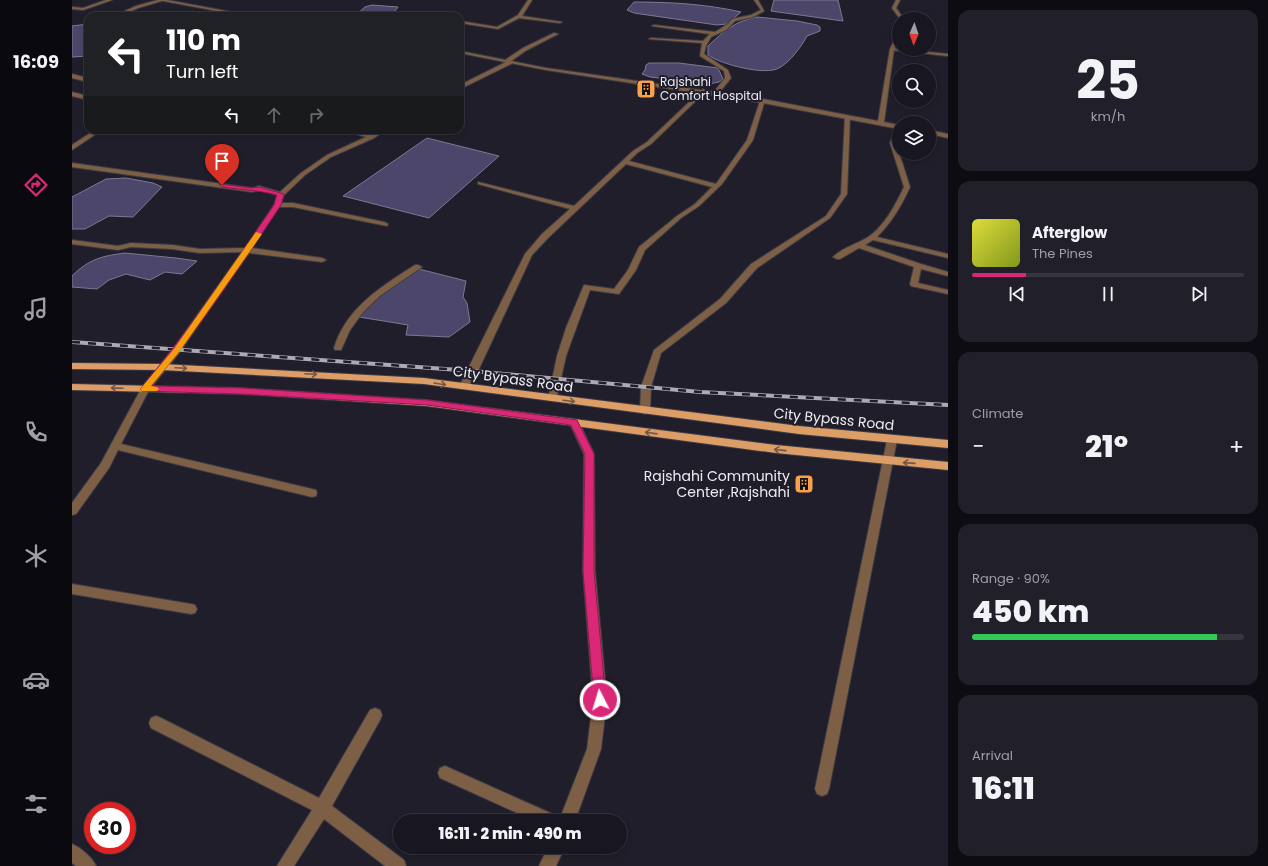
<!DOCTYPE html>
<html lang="en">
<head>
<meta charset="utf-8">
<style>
  :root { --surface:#181620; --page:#211f29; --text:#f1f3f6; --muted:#9f9fa5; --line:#36353e; --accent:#db2777 }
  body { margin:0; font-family:Poppins,sans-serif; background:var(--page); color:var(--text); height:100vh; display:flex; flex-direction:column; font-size:15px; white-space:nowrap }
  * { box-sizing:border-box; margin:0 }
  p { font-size:13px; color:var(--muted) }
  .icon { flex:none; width:22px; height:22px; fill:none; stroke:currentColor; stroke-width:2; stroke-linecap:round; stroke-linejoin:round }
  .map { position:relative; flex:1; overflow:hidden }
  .drawer { display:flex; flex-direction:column; gap:10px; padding:10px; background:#0d0c12; width:320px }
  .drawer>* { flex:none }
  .top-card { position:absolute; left:12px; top:12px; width:380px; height:122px; border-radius:12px; box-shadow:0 2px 6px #0003,0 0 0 1px var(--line); background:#202124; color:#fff; overflow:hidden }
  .needle { width:26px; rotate:182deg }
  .tools { position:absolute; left:820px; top:12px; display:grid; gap:8px }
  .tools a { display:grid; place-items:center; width:44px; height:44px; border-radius:50%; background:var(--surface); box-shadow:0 2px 6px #0003,0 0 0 1px var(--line); font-size:20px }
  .speed { position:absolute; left:12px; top:802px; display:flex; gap:8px; font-size:20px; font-weight:700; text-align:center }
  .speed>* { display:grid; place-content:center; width:52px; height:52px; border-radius:50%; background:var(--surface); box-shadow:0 2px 6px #0003,0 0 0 1px var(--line); line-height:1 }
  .speed .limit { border:6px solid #d22; background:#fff; color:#111 }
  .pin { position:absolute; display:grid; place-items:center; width:34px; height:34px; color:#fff; margin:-41px -17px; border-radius:50% 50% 50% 0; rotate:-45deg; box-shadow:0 0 4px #0007 }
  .pin .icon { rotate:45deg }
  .me { position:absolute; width:44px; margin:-22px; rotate:355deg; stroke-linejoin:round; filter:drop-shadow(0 0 3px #0008) }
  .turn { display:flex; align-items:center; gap:14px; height:84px; padding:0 16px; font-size:18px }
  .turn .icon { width:52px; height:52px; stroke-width:2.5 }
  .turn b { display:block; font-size:28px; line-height:34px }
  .lanes { display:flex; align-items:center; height:38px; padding:0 16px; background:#0003; justify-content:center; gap:20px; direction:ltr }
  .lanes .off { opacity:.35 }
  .big { font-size:30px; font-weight:800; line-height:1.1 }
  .drawer .tile { flex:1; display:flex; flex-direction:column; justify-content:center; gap:6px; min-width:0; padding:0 14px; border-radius:12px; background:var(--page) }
  .drawer .dial { align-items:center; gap:0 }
  .dial b { font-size:52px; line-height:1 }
  .song { display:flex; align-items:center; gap:12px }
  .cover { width:48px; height:48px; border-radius:6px; background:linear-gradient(135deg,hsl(60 70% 55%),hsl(70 70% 35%)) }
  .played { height:4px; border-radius:2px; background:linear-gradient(90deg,var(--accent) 20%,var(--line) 20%) }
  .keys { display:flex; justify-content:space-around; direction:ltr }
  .heat { display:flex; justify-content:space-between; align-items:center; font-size:22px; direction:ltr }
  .charge { height:6px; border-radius:3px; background:linear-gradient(90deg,#34c759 90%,var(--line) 0) }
  .trip { position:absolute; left:321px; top:814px; width:234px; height:40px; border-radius:20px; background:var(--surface); box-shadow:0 2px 6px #0003,0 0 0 1px var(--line); font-weight:800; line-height:40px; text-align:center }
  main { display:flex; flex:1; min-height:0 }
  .tab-bar { display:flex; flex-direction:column; width:72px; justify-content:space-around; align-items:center; background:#0a090d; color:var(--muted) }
  .tab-bar .icon { width:28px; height:28px }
  .tab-bar .selected { color:var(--accent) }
  .tab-bar b { font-size:18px; color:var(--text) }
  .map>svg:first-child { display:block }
  .water { fill:#4d466b; stroke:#7d7894 }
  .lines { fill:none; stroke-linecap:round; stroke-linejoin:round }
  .minor-casing { stroke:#3d3b46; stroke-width:2 }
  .tertiary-casing { stroke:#3d3b46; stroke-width:2 }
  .primary-casing { stroke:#3d3b46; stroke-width:2 }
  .minor { fill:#7d5f45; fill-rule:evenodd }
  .tertiary { fill:#7d5f45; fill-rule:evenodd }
  .primary { fill:#dc9d67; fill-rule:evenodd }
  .rail-casing { stroke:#acaab4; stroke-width:4 }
  .rail { stroke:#201e2a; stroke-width:2.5; stroke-dasharray:8; stroke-linecap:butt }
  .oneway { stroke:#755745 }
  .route { fill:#db2777; stroke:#8e194d }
  .slow { fill:#f59e0b }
  .labels { text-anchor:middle; stroke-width:4; stroke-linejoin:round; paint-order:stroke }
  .far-poi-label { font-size:12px; fill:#edecf4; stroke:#201e2a; text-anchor:start }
  .street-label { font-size:14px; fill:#edecf4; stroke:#201e2a }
  .poi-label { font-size:14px; fill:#edecf4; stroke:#201e2a; text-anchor:end }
</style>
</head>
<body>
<main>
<nav class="tab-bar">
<b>16:09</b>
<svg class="icon selected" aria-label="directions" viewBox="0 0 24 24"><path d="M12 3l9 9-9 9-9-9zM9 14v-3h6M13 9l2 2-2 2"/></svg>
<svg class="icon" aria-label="music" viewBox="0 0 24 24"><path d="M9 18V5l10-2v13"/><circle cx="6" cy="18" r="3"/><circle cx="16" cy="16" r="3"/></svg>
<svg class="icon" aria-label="phone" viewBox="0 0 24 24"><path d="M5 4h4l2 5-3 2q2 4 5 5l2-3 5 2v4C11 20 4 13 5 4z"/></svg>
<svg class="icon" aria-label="climate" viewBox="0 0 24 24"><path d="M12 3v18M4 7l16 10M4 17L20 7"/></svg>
<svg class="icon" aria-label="car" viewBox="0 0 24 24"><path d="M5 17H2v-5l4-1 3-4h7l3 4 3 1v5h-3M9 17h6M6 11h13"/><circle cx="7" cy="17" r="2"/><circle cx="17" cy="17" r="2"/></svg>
<svg class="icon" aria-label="filters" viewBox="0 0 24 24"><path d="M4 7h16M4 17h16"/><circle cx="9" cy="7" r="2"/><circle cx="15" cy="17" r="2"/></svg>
</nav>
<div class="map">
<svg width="876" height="866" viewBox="0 0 876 866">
  <rect width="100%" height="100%" fill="#201e2a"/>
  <path class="water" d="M702,0h64l5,21 -72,-10z
    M562,2c36,0 72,2 107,10l-14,12 -10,1 -83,-12 -7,-3z
    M300,5l26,2c-7,13 -29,11 -41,7l8,-7z
    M685,17l40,4 20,4 3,2v4l-13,5c-5,10 -18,27 -28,32 -14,8 -59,-4 -71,-13v-9c16,-15 27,-25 49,-29z
    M16,24v32l-16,1v-31z
    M577,63h30l39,5 5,11 -4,3 -10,2 -59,-7 -8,-3 3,-4 1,-5z
    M355,138l72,18 -70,62 -86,-22z
    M54,178l27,5 9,4 -29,30 -24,-1 -24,13h-13v-32l34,-18z
    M53,253l51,5 21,3 -15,13 -17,-2 -15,8 -24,-6 -17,6 -12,9 -25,-2v-11c17,-17 30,-20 53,-23z
    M347,269l47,12 -3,16 4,6 3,19 -21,15 -43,-2 2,-10 -49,-8 25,-25z"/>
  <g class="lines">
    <g class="minor-casing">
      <path id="minor" d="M34,0h6l-29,10 -11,-1v-2l11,1z
        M86,0h7l-27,8 -18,8h-6l22,-10z
        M456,0h4l-10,16 40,6 -2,1 -41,-5 -21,11 -38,-6v-2l37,6 21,-12z
        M682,0h4l6,11 -11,6 -18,4 -9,9 -15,7 -5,9 -2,8 24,16 3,8 -13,16 -5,-1 12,-15 -1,-7 -24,-15 2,-13 -53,-4 2,-1 52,3 7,-7 -58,-8 2,-1 61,7 13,-8 4,-5 19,-4 10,-5z
        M266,12l19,4 -19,-1 -12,1z
        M482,33l4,1 -31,16 -16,11h2v2l-53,26v-4l46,-23 -1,-2 18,-12z
        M820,48l56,6v2l-58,-6z
        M0,74l16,4v4l-16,-4z
        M631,89l3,2 -1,1 -54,52 -14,9 -8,8 87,23 31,-44 13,-39 5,-1 -12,40 -31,44 -23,22 -18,12 -36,32 -9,20 -17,24 -29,-4 -24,66 -10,45h-6l-2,-2 9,-43 9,-28 18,-43 30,4 14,-19 11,-23 38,-31 18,-12 17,-17 -86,-23 -78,74 -16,17 -54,116 -11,18h-6l-2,-2 66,-133 17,-20 28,-25 -92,-25v-2l96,24 59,-55 14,-9z
        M0,92l16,4v4l-16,-4z
        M773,116l5,1 -3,77 -17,24 -73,50 -31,35 -65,50 -10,34 -1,24 -5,3 -3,-1 -2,-2 1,-24 13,-37 66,-51 31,-35 75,-48 15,-22z
        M824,126h3v10l-3,7 14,44c-8,18 -19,36 -33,50l71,17v4l-75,-18 -8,5 56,19 27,8v4l-27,-7 -3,14 30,7v4l-37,-8 -1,-2 4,-17 -55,-19 -19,11h-3l-4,-2c9,-9 24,-13 35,-20 16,-10 28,-33 36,-50l-14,-44z
        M23,130h7l-30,20v-5z
        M269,130h10l20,5 8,-5h7l-12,8 -43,19 -26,18 -21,20 -3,8h12l91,19 4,2 -1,2 -94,-19h-14l-27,41 70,10 4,2 -4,2 -73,-9 -70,100 -30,37 -28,54 191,45 4,1 1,3 -1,3 -4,1 -194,-47 -9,18 -33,46 -4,1v-12l29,-40 41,-76 31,-38 69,-97 -42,1 -28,-4 -41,-2 -13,3 -46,-6v-4l46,6 13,-3 41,2 28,4 45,-1 29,-43 3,-10 -18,-5 -7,2 -180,-25v-4l180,25 7,-2 21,6 21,-19 26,-18 39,-18z
        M343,265h3l4,2 -41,28 -17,16 -14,19 -9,20h-6l-1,-2c2,-6 4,-12 7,-17 16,-30 46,-48 74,-66z
        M502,419l5,3 15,32 1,117 12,129 -6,49 -26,72h-40l-95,-43 -2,-5 2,-5 5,-2 112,50 2,5 28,-72 6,-49 -10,-129 1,-117 -15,-32z
        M820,436l4,1 1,3 -68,349 -2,5 -5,2 -5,-2 -2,-5 72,-349 1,-3z
        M0,584l119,20 4,1 2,4 -2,4 -4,1 -119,-20z
        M303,708l5,2 2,5 -2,5 -48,86 72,54 2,6h-21l-61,-47 -30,47h-17l35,-56 -161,-82 -2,-5 2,-5 5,-2 5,2 158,80 51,-88z
        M0,844c9,4 20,13 24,22h-20l-4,-3z
        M476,847h17l-9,19h-17z"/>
    </g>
    <g class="tertiary-casing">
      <path id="tertiary" d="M86,0h9l86,16h-9z
        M824,0h4l-4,8 8,11h-4l-8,-11z
        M827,33v6l-5,10 -10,73 15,3v4l-136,-26 -217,-33 -86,-17v-2l86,17 217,31 115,22 12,-72 7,-15z
        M857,130l19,4v4l-19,-4z"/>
    </g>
    <g class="primary-casing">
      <path id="primary" d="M0,363l90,1 262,14 375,48 149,14v8l-149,-14 -375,-50 -262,-14 -90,-1z
        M0,384l169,4 186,12 349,45 172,17v8l-172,-17 -349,-47 -186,-12 -169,-4z"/>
    </g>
    <use href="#minor" class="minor"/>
    <use href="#tertiary" class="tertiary"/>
    <use href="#primary" class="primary"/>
    <g class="rail-casing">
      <path id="rail" d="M0,342l401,29 227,21 248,13"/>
    </g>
    <use href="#rail" class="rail"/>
  </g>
  <defs><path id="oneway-shaft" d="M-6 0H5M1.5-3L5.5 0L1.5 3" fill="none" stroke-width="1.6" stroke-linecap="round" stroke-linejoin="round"/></defs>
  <g class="oneway">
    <use href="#oneway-shaft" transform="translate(109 368) rotate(3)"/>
    <use href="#oneway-shaft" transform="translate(239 374) rotate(3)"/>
    <use href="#oneway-shaft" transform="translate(368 384) rotate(9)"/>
    <use href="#oneway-shaft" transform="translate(45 388) rotate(-178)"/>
    <use href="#oneway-shaft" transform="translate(497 401) rotate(7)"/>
    <use href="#oneway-shaft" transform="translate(579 433) rotate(-172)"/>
    <use href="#oneway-shaft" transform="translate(708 450) rotate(-174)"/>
    <use href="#oneway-shaft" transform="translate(837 463) rotate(-176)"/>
  </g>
  <path class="route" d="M148,184l32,4 7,-1 25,7 -3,11c-42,62 -82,124 -130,181l90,2 186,12 150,20 17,34v117l12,129 -1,4 -5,2 -4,-2 -2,-4 -11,-129 2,-117 -14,-29 -144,-20 -186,-11 -99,-3 -2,-2 2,-2c48,-58 90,-120 132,-182l3,-10c-18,-5 -36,-5 -55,-8l-2,-2z"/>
  <path class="slow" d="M184,232l6,2 -83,118 -28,34 6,1 2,2 -2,2h-15l-2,-2 2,-2 32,-38z"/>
  <defs>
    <g id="building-square" transform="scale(1)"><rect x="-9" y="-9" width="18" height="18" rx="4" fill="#f9a04c" stroke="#201e2a"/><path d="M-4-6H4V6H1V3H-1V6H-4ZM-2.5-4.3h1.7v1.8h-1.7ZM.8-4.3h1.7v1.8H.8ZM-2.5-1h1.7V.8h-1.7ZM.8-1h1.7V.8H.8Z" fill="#111"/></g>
  </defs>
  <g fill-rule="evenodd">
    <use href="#building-square" x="574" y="89"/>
    <use href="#building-square" x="732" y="484"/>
  </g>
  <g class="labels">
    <g class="far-poi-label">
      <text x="588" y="86">Rajshahi<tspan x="588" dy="14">Comfort Hospital</tspan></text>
    </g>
    <g class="street-label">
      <text transform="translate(441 379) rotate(8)" y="5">City Bypass Road</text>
      <text transform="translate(762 419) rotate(6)" y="5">City Bypass Road</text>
    </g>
    <g class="poi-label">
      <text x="718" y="481">Rajshahi Community<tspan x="718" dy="16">Center ,Rajshahi</tspan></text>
    </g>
  </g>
</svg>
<div class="tools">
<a><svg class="needle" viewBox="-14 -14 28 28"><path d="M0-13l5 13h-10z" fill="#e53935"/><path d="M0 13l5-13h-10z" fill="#9f9fa5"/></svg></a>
<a><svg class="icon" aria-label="search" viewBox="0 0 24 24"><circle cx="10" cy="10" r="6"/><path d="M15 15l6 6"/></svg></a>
<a><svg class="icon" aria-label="layers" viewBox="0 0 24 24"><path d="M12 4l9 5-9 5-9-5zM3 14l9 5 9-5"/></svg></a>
</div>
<div class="speed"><div class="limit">30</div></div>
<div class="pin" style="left:150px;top:185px;background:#d93025"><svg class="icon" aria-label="arrive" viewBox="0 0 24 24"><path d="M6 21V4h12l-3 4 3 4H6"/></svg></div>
<svg class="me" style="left:528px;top:700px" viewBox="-20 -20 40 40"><circle r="17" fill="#db2777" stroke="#fff" stroke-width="3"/><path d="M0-11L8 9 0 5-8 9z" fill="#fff"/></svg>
<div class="trip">16:11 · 2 min · 490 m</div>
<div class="top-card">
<div class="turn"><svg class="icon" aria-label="left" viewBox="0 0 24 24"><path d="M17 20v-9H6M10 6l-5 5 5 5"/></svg><div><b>110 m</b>Turn left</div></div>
<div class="lanes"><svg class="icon" aria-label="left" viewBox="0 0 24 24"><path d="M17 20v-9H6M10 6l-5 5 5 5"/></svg><svg class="icon off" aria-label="ahead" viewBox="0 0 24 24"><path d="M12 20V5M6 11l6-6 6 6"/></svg><svg class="icon off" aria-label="right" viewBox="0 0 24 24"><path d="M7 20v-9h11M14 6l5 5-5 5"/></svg></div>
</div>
</div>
<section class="drawer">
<div class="tile dial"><b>25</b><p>km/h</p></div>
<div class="tile">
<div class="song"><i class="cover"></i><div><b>Afterglow</b><p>The Pines</p></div></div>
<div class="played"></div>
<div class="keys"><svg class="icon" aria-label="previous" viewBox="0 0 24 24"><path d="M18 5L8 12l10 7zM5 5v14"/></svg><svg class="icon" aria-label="pause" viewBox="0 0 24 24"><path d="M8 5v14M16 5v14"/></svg><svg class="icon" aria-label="next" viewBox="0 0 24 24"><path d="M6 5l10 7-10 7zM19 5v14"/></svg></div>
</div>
<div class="tile"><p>Climate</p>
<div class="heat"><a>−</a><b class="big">21°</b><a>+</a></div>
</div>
<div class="tile"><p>Range · 90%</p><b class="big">450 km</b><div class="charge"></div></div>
<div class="tile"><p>Arrival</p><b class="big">16:11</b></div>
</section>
</main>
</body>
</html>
